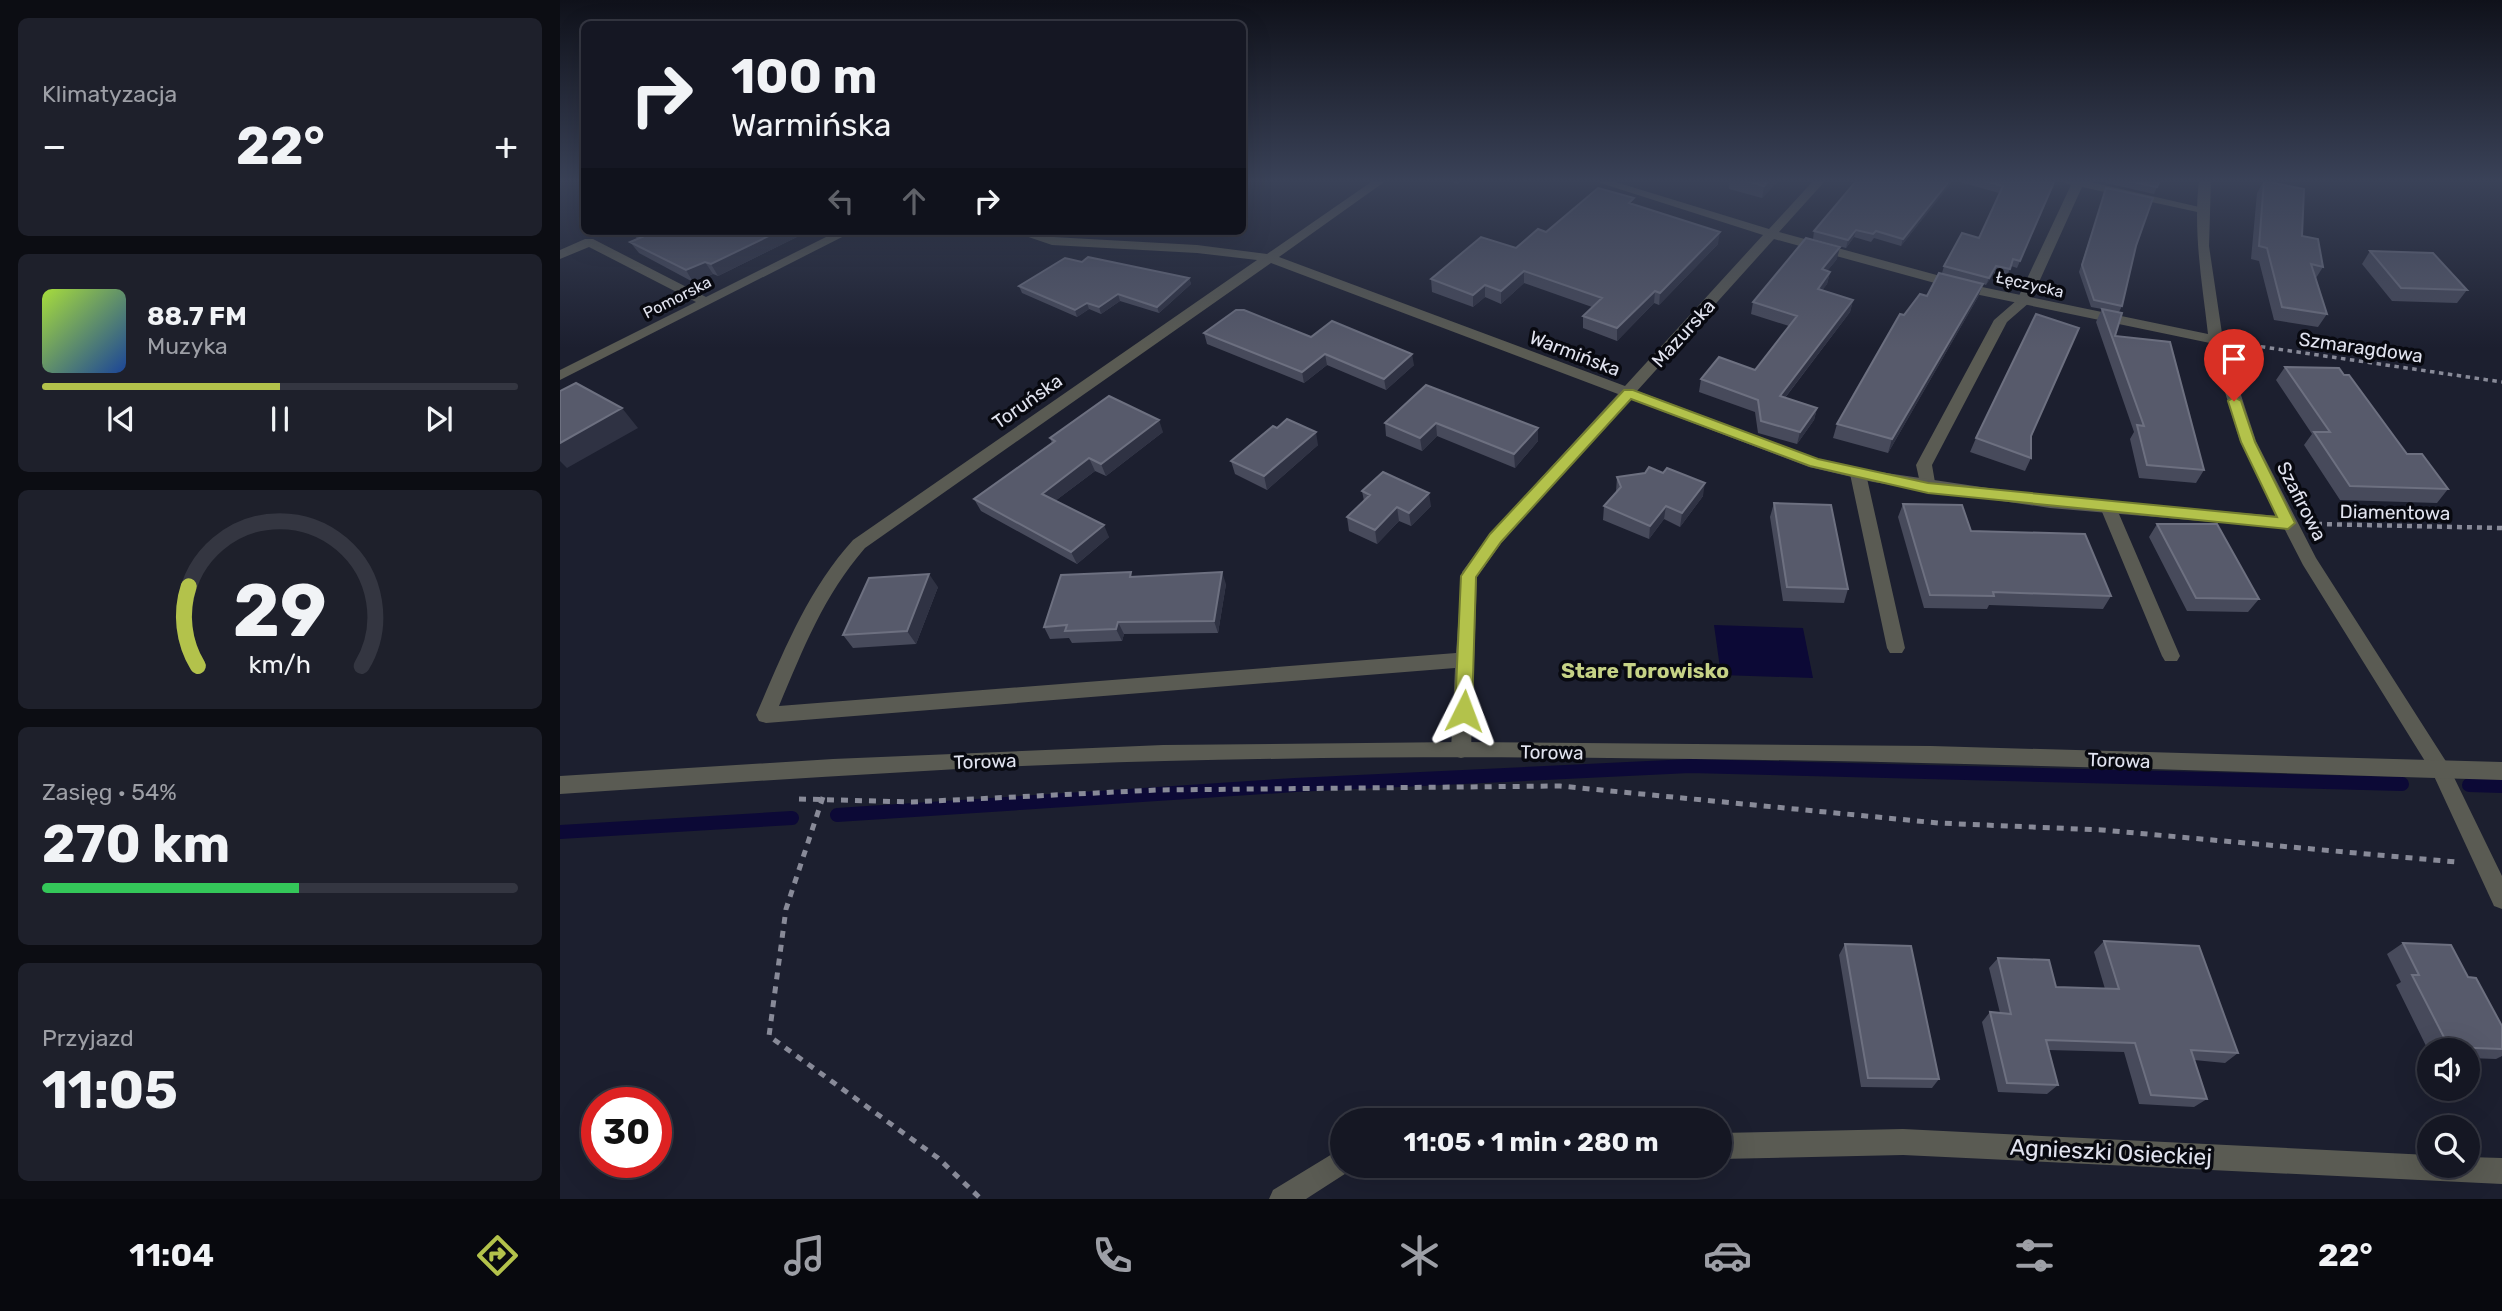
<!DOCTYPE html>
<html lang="pl">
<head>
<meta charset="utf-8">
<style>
  :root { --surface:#151723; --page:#1e202b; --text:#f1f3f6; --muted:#9d9fa6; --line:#343641; --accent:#b3c24b }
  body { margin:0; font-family:Rubik,sans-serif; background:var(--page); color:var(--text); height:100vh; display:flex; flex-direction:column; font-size:26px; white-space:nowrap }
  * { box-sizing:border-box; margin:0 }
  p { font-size:23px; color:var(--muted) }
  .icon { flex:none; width:38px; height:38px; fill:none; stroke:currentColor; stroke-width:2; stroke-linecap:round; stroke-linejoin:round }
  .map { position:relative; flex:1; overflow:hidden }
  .details { display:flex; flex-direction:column; gap:18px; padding:18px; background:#0c0d13; width:560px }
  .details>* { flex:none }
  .guide { position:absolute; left:21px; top:21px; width:665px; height:214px; border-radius:10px; box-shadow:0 7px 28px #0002,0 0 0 2px var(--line); background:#151723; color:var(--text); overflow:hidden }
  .controls { position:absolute; left:1857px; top:1038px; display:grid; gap:14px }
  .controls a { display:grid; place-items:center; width:63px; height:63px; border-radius:50%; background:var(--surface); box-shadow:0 7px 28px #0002,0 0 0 2px var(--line); font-size:35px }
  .speed { position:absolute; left:21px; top:1087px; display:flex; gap:14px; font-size:35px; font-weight:700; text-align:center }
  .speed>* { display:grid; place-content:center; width:91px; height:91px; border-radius:50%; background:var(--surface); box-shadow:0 7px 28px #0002,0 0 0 2px var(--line); line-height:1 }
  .speed .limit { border:10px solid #d22; background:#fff; color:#111 }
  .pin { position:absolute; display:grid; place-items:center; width:60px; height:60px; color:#fff; margin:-72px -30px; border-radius:50% 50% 50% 0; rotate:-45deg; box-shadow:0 0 7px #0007 }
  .pin .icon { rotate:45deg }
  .me { position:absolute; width:77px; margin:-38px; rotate:3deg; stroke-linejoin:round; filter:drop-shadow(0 0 5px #0008) }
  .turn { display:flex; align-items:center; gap:24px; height:147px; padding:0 35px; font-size:32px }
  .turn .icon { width:91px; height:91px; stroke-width:2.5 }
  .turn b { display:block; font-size:49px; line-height:60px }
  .lanes { display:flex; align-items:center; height:66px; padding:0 35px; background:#0003; justify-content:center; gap:35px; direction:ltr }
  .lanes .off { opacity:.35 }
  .big { font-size:52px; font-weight:700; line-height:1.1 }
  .details .tile { flex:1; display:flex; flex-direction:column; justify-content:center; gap:10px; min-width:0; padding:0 24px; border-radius:10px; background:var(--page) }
  .details .dial { align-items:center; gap:0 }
  .dial svg { height:182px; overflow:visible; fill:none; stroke:var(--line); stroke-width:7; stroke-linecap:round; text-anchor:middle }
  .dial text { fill:var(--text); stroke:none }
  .song { display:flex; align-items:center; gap:21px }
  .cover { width:84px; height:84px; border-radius:10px; background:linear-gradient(135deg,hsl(80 70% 55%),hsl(220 70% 35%)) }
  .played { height:7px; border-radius:4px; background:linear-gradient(90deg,var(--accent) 50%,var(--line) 50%) }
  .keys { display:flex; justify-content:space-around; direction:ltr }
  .heat { display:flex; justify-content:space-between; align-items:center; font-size:38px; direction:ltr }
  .charge { height:10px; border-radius:5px; background:linear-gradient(90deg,#34c759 54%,var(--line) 0) }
  .trip { position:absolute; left:770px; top:1108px; width:402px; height:70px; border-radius:35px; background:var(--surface); box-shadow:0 7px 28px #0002,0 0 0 2px var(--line); font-weight:700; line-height:70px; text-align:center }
  .tabs { display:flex; height:112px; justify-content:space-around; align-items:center; background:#08090e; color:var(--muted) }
  .tabs .icon { width:49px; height:49px }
  .tabs .active { color:var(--accent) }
  .tabs b { font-size:32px; color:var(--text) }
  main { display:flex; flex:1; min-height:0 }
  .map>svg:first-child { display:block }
  .water { fill:#0c0936 }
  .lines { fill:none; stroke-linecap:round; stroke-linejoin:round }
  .stream { stroke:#0c0936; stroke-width:14 }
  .path-far2 { stroke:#888a98; stroke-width:3.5; stroke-dasharray:4.5 4.5; stroke-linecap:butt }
  .path-far1 { stroke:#888a98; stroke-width:4.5; stroke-dasharray:5 5; stroke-linecap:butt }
  .path { stroke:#888a98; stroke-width:5; stroke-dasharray:7 7; stroke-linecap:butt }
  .service { fill:#5a5b53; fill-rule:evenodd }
  .minor { fill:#5a5b53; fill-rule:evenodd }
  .tertiary { fill:#5a5b53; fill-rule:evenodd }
  .wall { fill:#474a5b }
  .shaded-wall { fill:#2f3243 }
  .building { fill:#575a6b; stroke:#6d7080; stroke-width:2 }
  .route { fill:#b3c24b; stroke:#747e31; stroke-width:2 }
  .labels { text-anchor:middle; stroke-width:7; stroke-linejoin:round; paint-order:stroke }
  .far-street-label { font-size:16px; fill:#e1e3ef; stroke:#080910 }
  .street-label { font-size:19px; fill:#e1e3ef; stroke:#080910 }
  .neighbourhood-label { font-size:21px; font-weight:bold; fill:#c6d286; stroke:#080910 }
  .near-street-label { font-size:23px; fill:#e1e3ef; stroke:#080910 }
</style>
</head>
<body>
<main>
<section class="details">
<div class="tile"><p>Klimatyzacja</p>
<div class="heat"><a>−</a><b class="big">22°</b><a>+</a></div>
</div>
<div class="tile">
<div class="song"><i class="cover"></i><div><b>88.7 FM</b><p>Muzyka</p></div></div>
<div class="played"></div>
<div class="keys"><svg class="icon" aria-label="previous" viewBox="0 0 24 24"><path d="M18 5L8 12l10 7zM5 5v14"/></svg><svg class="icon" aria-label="pause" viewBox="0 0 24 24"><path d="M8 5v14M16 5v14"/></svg><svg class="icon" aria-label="next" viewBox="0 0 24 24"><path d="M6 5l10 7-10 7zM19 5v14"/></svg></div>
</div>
<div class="tile dial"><svg viewBox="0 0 100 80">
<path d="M14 69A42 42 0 1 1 86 69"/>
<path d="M14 69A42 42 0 0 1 10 34" stroke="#b3c24b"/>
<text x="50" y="56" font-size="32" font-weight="700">29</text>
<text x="50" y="72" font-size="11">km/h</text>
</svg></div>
<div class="tile"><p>Zasięg · 54%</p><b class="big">270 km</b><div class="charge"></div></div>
<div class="tile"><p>Przyjazd</p><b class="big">11:05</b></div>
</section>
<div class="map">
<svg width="1942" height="1199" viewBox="0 0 1942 1199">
  <rect width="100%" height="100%" fill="#1c1f2f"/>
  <path class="water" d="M1154,625l89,3 10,50 -92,-3z"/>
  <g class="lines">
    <path class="stream" d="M1909,785l33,1
      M277,815l458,-30 395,-19 712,18
      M0,832l232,-14"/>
    <path class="path-far2" d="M1683,344l259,38"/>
    <path class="path-far1" d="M1757,524l185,4"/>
    <path class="path" d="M263,797l-37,112 -17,127 169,122 43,41
      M239,799l113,3 245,-12 403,-4 378,37 164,7 354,32"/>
    <path class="service" d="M1499,180h23l126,29 -6,4 -120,-26 -52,115 -23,20 -75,143 4,23 -8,5 -6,-1 -6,-27 78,-145 23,-20 54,-115z
      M1298,469l8,5 39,174 -3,5h-12l-3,-5 -37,-174z
      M1548,501l8,6 64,149 -3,5h-12l-3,-5 -62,-149z"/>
    <path class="minor" d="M814,180h13l-108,77 346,129 138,-151 -172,-55h18l160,49 45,-49h12l-47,52 198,54 231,48c-6,-52 -15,-102 -9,-154h12l-2,66 14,94 33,101 60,117 131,205 55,113v33l-8,-3 -61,-132 -130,-209 -19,-37 -234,-20 -177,-26 -64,-15 -179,-68 -128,143 -25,35 -6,173 -3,6 -7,2 -7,-2 -3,-6 4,-82 -689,55 -7,-2 -3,-6c27,-62 51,-124 97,-175l404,-280 -60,-7 -145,-8 -41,-14h20l22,6 144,8 70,9zM1214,239l201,55 235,49 30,98 38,75 -228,-19 -177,-26 -54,-12 -182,-68zM711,263l347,131 -128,140 -28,38 -6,81 -677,53c24,-57 45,-111 86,-158z
      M278,231h16l-294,149v-10l136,-68 -107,-55 -29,12v-9l25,-11h8l113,58z
      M1343,1129l526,26v11h39v-9l34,1v26l-599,-29 -183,4v-26z
      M782,1148v18h11l-2,4 -45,29h-37l4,-9z"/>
    <path class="tertiary" d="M901,742l470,4 571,16v18c-446,-14 -892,-30 -1337,-19 -202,5 -404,20 -605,33v-18l273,-17 330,-14z"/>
  </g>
  <path class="wall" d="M887,180h16l-5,4z
    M1170,180h49l-17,18 -33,-9z
    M1297,180h199l-39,88 -6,-2 -4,10 -13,-3 -8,12 -3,-1 -5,13 -90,156 -55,-15 4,-14 67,-109 23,-19 15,-23 2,-7 35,-28 20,-45 -46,-13 -52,66 -27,-8 -3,4 -17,-5 -8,11 -33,-9 1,-8z
    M1547,180h53l-6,14 -48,-11z
    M1704,181l59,86 -7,11 11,36 -9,13 -44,-7 -15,-59 -8,-2 6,-66z
    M1546,188l16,118 -3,6 -4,24 89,134 -8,13 -57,-5 -9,-39 4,-7 -38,-110 6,-13 -11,-2 -12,-35z
    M1073,204l85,40 -59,61 -5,-2 -37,38 -34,-13v-12l9,-9 -68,-24 -23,21 -16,-7 -12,10 -41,-15 -1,-13 85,-31 30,-16z
    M249,231l-91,45 -5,-2 -20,8 -54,-29 -9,-11 7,-3 -4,-7z
    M1810,251l97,39 -10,13 -65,-2 -30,-37z
    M1277,259l-10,12 3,1 -3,12 -5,6 31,10 -3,12 -65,86 32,10 -3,12 -17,24 -39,-11 -3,-21 -56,-20 2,-13 54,-9 34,-44 -38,-12 2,-12z
    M522,262l107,16 2,6 -32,29 -39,-12 -19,13 -12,-5 -12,8 -55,-24 -3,-7z
    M644,333l107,4 103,28 -28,25 -59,-25 -23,18 -97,-39z
    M1725,367l59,8 63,79 41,35 -11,14 -97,-3 -36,-55 8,-11 -36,-54z
    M866,385l112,56 -23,27 -78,-32 -15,15 -36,-15 -1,-13z
    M717,428l41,17 -51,45 -32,-16 -4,-13z
    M603,432l-57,44 -11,-5 -40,30 54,36 -32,27 -96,-53 -7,-12 78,-56 -2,-5z
    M1471,436v22l-6,13 -55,-19 6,-14z
    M1057,477l86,19 -23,31 -16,-8 -15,20 -46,-19 1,-14 12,-14z
    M802,491l69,15 -20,20 -12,-5 -22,23 -28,-13 -2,-14 17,-16z
    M1214,503l74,86 -4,14 -61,-2 -13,-84z
    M1343,504l68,27 140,65 -8,13 -114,-4 -2,4 -63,-1 -26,-91z
    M1597,524l102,75 -11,13 -61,-1 -38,-74z
    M573,577l93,7 -8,49 -94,1 -2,7 -50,2 -3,-5 -19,1 -6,-12z
    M378,587l-22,57 -63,4 -10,-13z
    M1544,941l134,112 -13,10 -31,-3 13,39 -13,8 -55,-3 -15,-52 -76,-2 10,35 -11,9 -49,-2 -16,-70 8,-10 10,1 -11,-45 9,-10 58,29 49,2 -11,-37z
    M1843,943l65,34 34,49v30l-6,3 -28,-1v-8h-39v2l-33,-67 5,-3 -14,-28z
    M1285,944l94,135 -7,9 -71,-1 -22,-132z"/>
  <path class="shaded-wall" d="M1209,180h10l-17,18 2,-12z
    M1390,180h4l-53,66 2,-7z
    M1296,230l-2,7 -8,11 2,-8z
    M219,231h30l-91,45 -7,-12z
    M1160,232l-2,12 -59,61 1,-12z
    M1280,247l-3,12 -18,22 3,-12z
    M145,262l8,12 -20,8 -7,-12z
    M1436,266l-2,7 -8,12 3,-7z
    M964,271v12l-23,21v-13z
    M1270,272l-3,12 -12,17 3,-12z
    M629,278l2,6 -32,29 -2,-6z
    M1423,284l-5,13 -90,156 4,-14z
    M925,285v12l-12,10v-12z
    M1095,291l-1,12 -37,38v-13z
    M558,294l2,7 -19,13 -2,-7z
    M1293,300l-3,12 -73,96 3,-12z
    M527,303l2,6 -12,8 -2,-7z
    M765,354l2,11 -23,18 -2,-11z
    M852,354l2,11 -28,25 -2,-11z
    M62,408l16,20 -71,40 -7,-7v-18z
    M1257,408l-3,12 -17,24 3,-12z
    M599,420l4,12 -57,44 -5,-12z
    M876,423l1,13 -15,15 -2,-13z
    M978,428v13l-23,27 -1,-14z
    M756,432l2,13 -51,45 -3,-14z
    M529,458l6,13 -48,36 -5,-13z
    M1145,483l-2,13 -23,31 2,-14z
    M869,493l2,13 -20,20 -2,-13z
    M1106,506l-2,13 -15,20 1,-13z
    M837,507l2,14 -22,23 -2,-14z
    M544,525l5,12 -32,27 -6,-12z
    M662,572l4,12 -8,49 -4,-12z
    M369,574l9,13 -22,57 -9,-13z
    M558,622l6,12 -2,7 -6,-12z"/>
  <path class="building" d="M1183,180h26l-5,6z
    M1297,180h93l-47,59 -27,-8 -3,3 -17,-4 -8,10 -34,-9z
    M1421,180h74l-35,81 -7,-2 -3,10 -14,-3 -7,12 -45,-12 18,-33 17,5 24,-52z
    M1564,180h36l-3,7z
    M1704,181l40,8 -2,47 16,3 5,28 -12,-3 16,50 -45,-7 -15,-59 -8,-2z
    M1038,188l36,10 -5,5 91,29 -60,61 -5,-2 -38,37 -34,-12 19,-18 -78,-27 -23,20 -16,-6 -12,10 -42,-16 50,-42 35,11 22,-19 8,3z
    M1546,188l47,10 -17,48 -14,60 -28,-6 -12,-35z
    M75,231h144l-68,33 -6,-2 -19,8 -56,-28 12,-5 -9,-5z
    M1246,238l34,9 -18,22 8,3 -12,17 35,11 -73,96 37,12 -17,24 -39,-11 -3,-21 -57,-21 18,-22 36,13 42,-54 -44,-14z
    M1810,251l63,2 34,37 -66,-2z
    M528,257l101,21 -32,29 -39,-13 -19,13 -12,-4 -12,7 -56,-24 46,-28 17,4z
    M1379,273l44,11 -91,155 -55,-15 63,-110 4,1 16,-21 7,2z
    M1542,309l20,4 -7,23 55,6 34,128 -57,-5 -10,-40 7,1z
    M676,310h8l67,27 21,-16 80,33 -28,25 -59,-25 -23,18 -98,-39z
    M1476,314l43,14 -48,108v22l-55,-20z
    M1725,367l54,1 5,7h5l58,79h15l26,35 -98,-3 -36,-54h16z
    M16,383l46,25 -62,35v-52z
    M866,385l112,43 -24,26 -78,-31 -16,15 -35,-15z
    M549,396l50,24 -58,44 -12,-6 -47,36 62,31 -33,27 -97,-53 81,-58 -5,-3z
    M727,419l29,13 -52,44 -33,-15 42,-35 4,2z
    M1089,467l14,6 4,-5 38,15 -23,30 -16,-7 -16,20 -46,-20 17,-19 -4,-10 28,-4z
    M823,472l46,21 -20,20 -12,-6 -22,23 -28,-13 23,-22 -8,-4z
    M1214,503l57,2 17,84 -61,-2z
    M1343,504l59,1 9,26 114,3 26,62 -118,-4 1,4 -64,-1z
    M1597,524h60l42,75 -63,-1z
    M571,572l-1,5 92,-5 -8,49 -96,1 -2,7 -51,2 2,-6 -23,2 17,-52z
    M369,574l-22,57 -64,4 26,-57z
    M1544,941l95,5 39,107 -47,-3 16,49 -56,-4 -16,-52 -89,-3 12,45 -51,-2 -17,-71 21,2 -13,-56 51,2 7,27 63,2z
    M1843,943l48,2 17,32 8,1 26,48v23l-53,-2 -37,-72h7z
    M1285,944l66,2 28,133 -71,-1z"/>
  <linearGradient id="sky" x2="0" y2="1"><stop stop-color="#0f111a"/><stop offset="0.52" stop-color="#3a4258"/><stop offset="1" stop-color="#3a4258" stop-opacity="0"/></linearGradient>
  <rect width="1942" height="348" fill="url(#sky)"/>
  <path class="route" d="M1064,390h9l185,69 110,24 349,34 -36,-75 -13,-41 6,-4 7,4 14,41 40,81 -7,6 -360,-36 -118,-27 -179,-67 -130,143 -25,35 -4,134 -8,7 -6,-2 -3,-5 6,-135 29,-42z"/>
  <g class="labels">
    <g class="far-street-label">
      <text transform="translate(1470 284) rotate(13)" y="6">Łęczycka</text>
      <text transform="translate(117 297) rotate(-27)" y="6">Pomorska</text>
    </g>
    <g class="street-label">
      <text transform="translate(1123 333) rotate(-48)" y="7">Mazurska</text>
      <text transform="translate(1801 347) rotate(8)" y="7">Szmaragdowa</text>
      <text transform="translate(1015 353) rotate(21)" y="7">Warmińska</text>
      <text transform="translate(467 401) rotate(-35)" y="7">Toruńska</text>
      <text transform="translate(1742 501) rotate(63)" y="7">Szafirowa</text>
      <text transform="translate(1835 512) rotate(1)" y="7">Diamentowa</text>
      <text transform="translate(992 752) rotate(1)" y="7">Torowa</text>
      <text transform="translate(1559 760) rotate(2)" y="7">Torowa</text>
      <text transform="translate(425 761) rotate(-2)" y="7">Torowa</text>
    </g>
    <g class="neighbourhood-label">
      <text x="1085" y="678">Stare Torowisko</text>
    </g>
    <g class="near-street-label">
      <text transform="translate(1551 1152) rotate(3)" y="8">Agnieszki Osieckiej</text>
    </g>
  </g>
</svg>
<div class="controls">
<a><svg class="icon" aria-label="sound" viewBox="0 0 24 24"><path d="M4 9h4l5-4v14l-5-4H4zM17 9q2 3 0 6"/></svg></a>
<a><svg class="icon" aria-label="search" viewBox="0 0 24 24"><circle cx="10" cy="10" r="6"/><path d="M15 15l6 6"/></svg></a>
</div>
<div class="speed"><div class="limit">30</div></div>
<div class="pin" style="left:1674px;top:401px;background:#d93025"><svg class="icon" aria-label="arrive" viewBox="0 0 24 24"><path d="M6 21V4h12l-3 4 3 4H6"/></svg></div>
<svg class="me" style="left:904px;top:711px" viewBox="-20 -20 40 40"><path d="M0-17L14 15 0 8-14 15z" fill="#b3c24b" stroke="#fff" stroke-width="4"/></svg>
<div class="trip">11:05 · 1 min · 280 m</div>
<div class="guide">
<div class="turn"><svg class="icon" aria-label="right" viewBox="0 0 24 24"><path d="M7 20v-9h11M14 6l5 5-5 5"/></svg><div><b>100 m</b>Warmińska</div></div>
<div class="lanes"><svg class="icon off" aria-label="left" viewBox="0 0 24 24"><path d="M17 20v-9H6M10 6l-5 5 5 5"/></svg><svg class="icon off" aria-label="ahead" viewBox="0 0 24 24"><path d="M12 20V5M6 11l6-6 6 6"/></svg><svg class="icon" aria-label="right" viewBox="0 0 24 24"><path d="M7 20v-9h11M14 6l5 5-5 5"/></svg></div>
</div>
</div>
</main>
<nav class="tabs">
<b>11:04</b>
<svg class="icon active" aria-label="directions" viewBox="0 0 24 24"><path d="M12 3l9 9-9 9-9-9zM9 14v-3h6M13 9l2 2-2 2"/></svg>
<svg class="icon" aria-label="music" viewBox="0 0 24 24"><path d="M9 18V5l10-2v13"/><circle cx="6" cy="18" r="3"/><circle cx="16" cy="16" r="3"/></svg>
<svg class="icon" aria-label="phone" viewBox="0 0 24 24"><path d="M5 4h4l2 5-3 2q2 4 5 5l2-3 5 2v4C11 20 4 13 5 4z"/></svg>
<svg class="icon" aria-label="climate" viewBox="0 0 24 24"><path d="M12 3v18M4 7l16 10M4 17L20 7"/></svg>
<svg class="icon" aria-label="car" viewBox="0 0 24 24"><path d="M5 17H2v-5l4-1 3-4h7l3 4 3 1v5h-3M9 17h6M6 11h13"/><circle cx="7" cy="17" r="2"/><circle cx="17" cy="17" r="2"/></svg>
<svg class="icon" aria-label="filters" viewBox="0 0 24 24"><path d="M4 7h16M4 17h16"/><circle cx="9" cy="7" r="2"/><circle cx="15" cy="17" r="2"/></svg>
<b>22°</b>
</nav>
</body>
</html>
